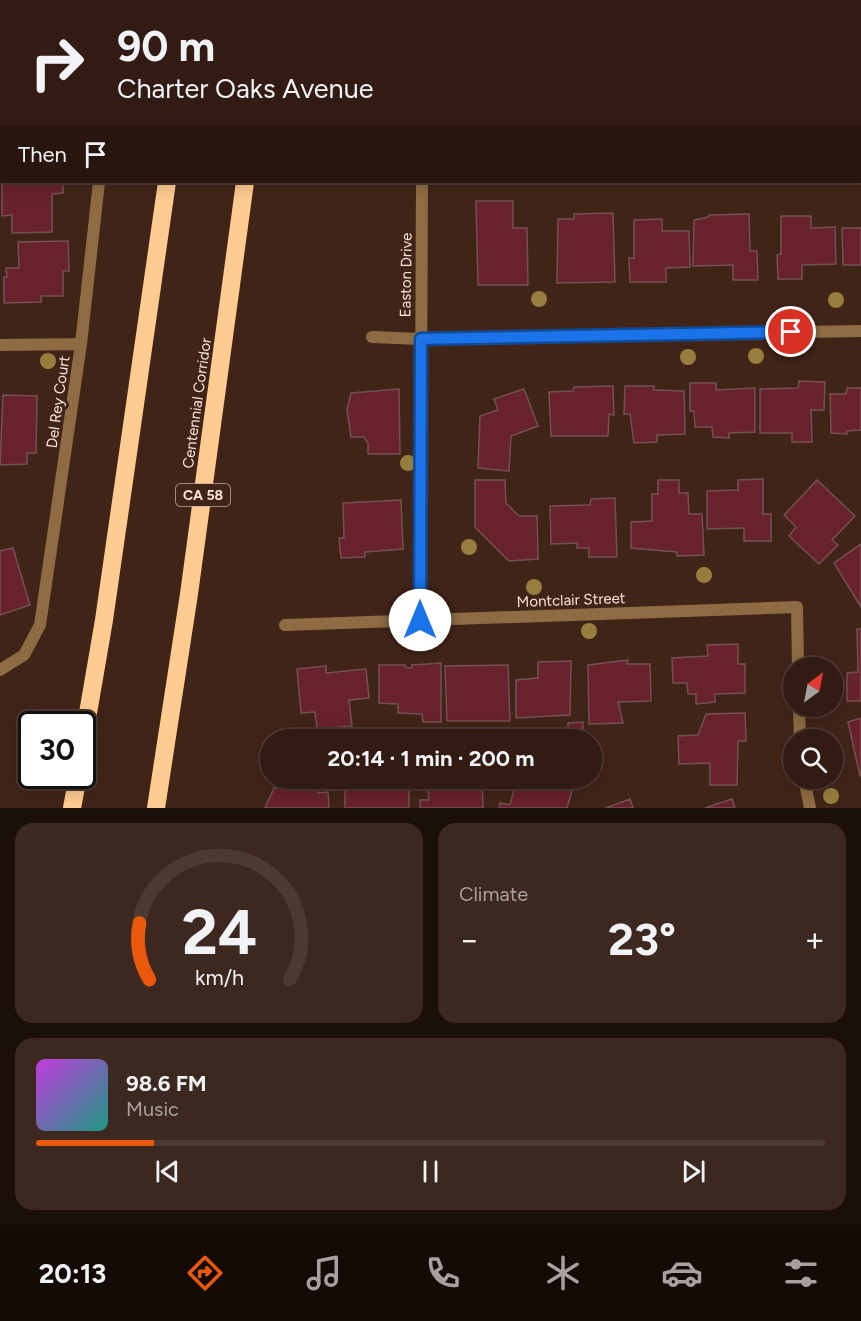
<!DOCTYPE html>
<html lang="en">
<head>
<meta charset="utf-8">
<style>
  :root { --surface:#311b12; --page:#3d2820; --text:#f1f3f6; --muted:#a8a19f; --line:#4c3932; --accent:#ea580c }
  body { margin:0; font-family:Figtree,sans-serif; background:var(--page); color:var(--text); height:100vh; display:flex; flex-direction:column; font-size:22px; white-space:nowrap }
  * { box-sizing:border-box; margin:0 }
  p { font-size:20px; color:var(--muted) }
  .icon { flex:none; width:33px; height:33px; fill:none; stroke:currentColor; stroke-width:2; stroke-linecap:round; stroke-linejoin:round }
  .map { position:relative; height:808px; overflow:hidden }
  .sheet { display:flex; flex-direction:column; gap:15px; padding:15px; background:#1b0f0a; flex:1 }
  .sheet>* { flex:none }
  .top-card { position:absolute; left:0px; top:0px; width:861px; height:183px; box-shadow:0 3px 15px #0003,0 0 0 2px var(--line); background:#311b12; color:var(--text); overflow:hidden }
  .needle { width:39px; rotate:32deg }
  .buttons { position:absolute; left:783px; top:657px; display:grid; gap:12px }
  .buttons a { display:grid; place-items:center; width:60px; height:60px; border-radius:50%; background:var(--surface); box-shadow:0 3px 15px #0003,0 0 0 2px var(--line); font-size:30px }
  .speed { position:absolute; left:18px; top:711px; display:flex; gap:12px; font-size:30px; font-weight:700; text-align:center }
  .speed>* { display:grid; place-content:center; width:78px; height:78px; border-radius:50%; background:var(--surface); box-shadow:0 3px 15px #0003,0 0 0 2px var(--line); line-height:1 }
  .speed .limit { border:3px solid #111; border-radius:9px; background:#fff; color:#111 }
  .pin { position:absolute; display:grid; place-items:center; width:51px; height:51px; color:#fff; margin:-26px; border:3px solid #fff; border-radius:50%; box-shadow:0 2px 6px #0007 }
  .me { position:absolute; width:66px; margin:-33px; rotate:0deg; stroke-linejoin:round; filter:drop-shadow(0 0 4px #0008) }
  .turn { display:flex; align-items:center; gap:21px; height:126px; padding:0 18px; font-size:27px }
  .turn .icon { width:78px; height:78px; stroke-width:2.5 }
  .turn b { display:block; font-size:42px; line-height:51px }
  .then { display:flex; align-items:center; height:57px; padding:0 18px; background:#0003; gap:12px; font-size:22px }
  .big { font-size:45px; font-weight:700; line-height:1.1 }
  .sheet .widget { flex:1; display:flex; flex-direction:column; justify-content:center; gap:9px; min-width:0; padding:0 21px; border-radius:18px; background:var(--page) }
  .sheet .dial { align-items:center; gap:0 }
  .dial svg { height:156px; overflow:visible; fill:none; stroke:var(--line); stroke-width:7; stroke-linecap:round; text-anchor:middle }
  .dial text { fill:var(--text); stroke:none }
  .song { display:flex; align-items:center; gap:18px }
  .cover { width:72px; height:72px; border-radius:9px; background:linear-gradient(135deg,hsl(290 70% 55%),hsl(170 70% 35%)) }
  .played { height:6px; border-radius:3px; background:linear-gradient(90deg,var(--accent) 15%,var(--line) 15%) }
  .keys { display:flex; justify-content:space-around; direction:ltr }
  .heat { display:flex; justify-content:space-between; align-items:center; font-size:33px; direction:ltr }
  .sheet .tiles { flex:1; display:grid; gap:15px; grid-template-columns:1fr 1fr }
  .widget:last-child { grid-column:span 2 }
  .trip { position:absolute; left:260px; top:729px; width:342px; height:60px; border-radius:30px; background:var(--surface); box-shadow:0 3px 15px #0003,0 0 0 2px var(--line); font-weight:700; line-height:60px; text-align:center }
  .dock { display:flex; height:96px; justify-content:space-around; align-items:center; background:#140b07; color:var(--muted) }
  .dock .icon { width:42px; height:42px }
  .dock .current { color:var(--accent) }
  .dock b { font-size:27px; color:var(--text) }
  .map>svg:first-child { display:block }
  .building { fill:#67222b; stroke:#755052; stroke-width:1.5 }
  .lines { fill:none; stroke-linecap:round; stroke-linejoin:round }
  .lane { stroke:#8e6c43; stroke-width:12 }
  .street { stroke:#8e6c43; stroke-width:12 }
  .highway { stroke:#fecb90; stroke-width:18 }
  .tree { fill:#977e3e }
  .route-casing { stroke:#114b97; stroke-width:15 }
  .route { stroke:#1a73e8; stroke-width:10 }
  .labels { text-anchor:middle; stroke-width:6; stroke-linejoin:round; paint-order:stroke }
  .shield { fill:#412418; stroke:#c1aaa1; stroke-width:1.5 }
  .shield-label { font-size:14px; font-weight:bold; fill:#f8e4dc }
  .street-label { font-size:15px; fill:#f8e4dc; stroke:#412418 }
</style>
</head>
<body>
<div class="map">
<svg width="861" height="808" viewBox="0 0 861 808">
  <rect width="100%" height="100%" fill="#412418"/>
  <path class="building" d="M10,0h40v2h-38z
    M473,0h141v2h-141z
    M640,0h44v2h-44z
    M710,0h39v2h-39z
    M860,3h1l-1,57z
    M0,28h2l-2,26z
    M2,182h61v11l-11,1v38l-40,1v-18l-10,1z
    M476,201h37v27h14l1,57h-50z
    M613,213l2,69 -58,1 1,-64h16v-5z
    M749,214l1,37h7l1,29h-25v-15l-40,1 1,-46 15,-3v-2z
    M781,216h30v12l24,-1 1,37 -34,1v14h-24l-1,-24 4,-1z
    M662,219v12h27l1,36 -24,1v14h-36l-1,-24h5v-38z
    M842,228h19v37h-18z
    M68,241l1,30h-6v25h-22v6l-37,1v-26h3l-1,-9h13l-1,-26z
    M799,381l26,1 -1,28h-13l1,32h-20v-9h-32v-44l38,-1z
    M690,383h26v7l39,-2v44l-26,1v5l-16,-1 -1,-10h-17l-1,-16h-4z
    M613,386l1,29 -5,-1 -1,22h-57l-2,-44 24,-1 1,-4z
    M625,386h29v4l30,1 1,43 -28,1v7l-23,1 -4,-29h-6z
    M847,388h14v42l-14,1v3l-16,-1 -1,-39h16z
    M399,389l1,65h-32v-11l-4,-6h-13l-4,-27 4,-17z
    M524,389l14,37 -27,10 -2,35 -31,-3 2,-52 18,-6 -4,-11z
    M3,395l34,1 -1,57h-9v11l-27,1z
    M763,479v35h8v27h-27v-13l-37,1v-38l31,-1v-10z
    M475,480h30l1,23 13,13h18l1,43 -29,2 -34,-34z
    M658,480h21v13h9l1,21h13l2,41 -27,1v-4l-46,-4v-26l21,-1v-27h6z
    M817,480l38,36 -23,24 6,5 -19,19 -30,-28 7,-9 -12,-12z
    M615,498l2,59h-28v-9h-12v-5l-26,1 -1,-38 40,-1 1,-6z
    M401,500l2,49 -38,3v5l-24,1 -2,-20h5l-1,-35z
    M861,544v63l-27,-44z
    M13,548l17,57 -30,10v-64z
    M857,629h4v72h-14v-28l11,-1z
    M738,644v20h7v29l-30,1v8l-19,2v-10h-8l-1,-11h-14l-1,-25 36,-2 -1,-11z
    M628,660l-1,4h23l1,37 -33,1 5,21 -34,1 -1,-59z
    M571,661l-1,54 -54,3v-38l22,-2v-16z
    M441,663v59h-18l-1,-8 -24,-1v-9l-19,-1v-38h26l1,3h6v-3z
    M508,665l2,56h-63l-2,-55z
    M326,666v7l40,-4 3,29 -20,2 3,26 -35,3 -2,-17 -14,1 -4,-44z
    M745,713l1,28h-8l-1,44h-27v-22l-31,1 -1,-28 20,-1 8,-21z
    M861,718v58h-1l-12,-54z
    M583,722v18h-30v-9l15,-2v-6z
    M287,778h32l-1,15 10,-1 1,16h-64l9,-20h12z
    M345,778h64v30h-64z
    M427,778h55l1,30h-63v-8h9z
    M517,778h54l3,2 -1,7 -6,21h-68l1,-5 10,2z
    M630,799l3,9h-27z
    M732,799l3,9h-30z"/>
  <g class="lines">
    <path class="lane" d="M623,0v2
      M860,107h1
      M860,172h1"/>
    <path class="street" d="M104,2v-2
      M424,2v-2
      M372,337l49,2 440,-8
      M0,345l81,-1
      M420,620l2,-438
      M285,625l512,-18 1,61
      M0,670l24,-15 16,-30 41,-281 18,-162
      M799,706l1,34
      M804,778l6,30"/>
    <path class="highway" d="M190,2v-2
      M268,2v-2
      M82,748l22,-128 63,-438
      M72,808l6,-32
      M156,808l33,-214 56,-412"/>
  </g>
  <g class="tree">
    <circle cx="539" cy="299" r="8"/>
    <circle cx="836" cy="300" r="8"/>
    <circle cx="756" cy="356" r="8"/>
    <circle cx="688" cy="357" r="8"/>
    <circle cx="48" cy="361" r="8"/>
    <circle cx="408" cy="463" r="8"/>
    <circle cx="469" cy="547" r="8"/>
    <circle cx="704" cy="575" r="8"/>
    <circle cx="534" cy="587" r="8"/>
    <circle cx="589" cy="631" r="8"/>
    <circle cx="831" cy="796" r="8"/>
  </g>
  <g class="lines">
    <g class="route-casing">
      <path id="route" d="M420,620l1,-281 370,-7"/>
    </g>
    <use href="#route" class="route"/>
  </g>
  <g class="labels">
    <rect class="shield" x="176" y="484" width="54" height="22" rx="4.5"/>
    <g class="shield-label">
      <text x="203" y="500">CA 58</text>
    </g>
    <g class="street-label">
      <text transform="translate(406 275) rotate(-89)" y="5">Easton Drive</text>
      <text transform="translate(58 402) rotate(-82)" y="5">Del Rey Court</text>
      <text transform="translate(197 403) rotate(-82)" y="5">Centennial Corridor</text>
      <text transform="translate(571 600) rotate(-2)" y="5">Montclair Street</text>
    </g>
  </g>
</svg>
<div class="buttons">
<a><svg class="needle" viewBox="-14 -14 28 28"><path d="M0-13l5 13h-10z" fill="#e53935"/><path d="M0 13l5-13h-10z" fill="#a8a19f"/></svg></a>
<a><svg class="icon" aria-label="search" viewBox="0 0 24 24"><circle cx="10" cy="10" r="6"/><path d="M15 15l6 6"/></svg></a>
</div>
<div class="speed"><div class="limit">30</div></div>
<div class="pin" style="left:791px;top:332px;background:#d93025"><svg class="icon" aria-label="arrive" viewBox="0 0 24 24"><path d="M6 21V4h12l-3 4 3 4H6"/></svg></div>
<svg class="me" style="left:420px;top:620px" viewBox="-20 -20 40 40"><circle r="19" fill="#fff"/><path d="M0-13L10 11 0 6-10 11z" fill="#1a73e8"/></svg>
<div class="trip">20:14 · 1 min · 200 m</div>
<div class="top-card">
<div class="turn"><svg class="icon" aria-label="right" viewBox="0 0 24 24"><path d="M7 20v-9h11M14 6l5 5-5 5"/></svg><div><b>90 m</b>Charter Oaks Avenue</div></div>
<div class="then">Then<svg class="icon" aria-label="arrive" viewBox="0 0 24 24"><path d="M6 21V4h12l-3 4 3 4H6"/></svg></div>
</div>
</div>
<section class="sheet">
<div class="tiles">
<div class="widget dial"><svg viewBox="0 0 100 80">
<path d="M14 69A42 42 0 1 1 86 69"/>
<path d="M14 69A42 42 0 0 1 9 40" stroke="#ea580c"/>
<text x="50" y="56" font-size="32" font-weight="700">24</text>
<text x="50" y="72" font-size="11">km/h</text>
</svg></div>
<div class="widget"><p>Climate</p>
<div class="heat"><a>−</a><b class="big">23°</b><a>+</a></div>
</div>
<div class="widget">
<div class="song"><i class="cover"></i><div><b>98.6 FM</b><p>Music</p></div></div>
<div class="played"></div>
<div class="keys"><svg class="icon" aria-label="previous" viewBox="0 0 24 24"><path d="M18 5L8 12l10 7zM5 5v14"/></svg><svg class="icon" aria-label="pause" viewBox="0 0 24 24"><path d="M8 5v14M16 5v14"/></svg><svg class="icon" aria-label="next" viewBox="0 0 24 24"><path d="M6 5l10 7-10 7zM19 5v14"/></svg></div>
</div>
</div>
</section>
<nav class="dock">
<b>20:13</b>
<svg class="icon current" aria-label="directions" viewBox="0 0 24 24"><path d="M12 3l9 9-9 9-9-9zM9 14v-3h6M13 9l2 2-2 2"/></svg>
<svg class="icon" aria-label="music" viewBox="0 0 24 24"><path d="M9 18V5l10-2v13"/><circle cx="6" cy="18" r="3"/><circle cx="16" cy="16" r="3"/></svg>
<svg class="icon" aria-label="phone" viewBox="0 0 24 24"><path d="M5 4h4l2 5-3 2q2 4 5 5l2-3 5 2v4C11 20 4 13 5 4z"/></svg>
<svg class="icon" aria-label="climate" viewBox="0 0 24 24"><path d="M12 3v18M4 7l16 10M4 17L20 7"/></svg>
<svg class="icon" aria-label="car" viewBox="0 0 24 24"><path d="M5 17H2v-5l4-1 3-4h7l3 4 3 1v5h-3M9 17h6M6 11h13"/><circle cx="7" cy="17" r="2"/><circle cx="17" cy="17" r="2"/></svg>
<svg class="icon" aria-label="filters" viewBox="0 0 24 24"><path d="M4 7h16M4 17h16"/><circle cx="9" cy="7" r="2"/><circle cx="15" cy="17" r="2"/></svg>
</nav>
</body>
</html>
